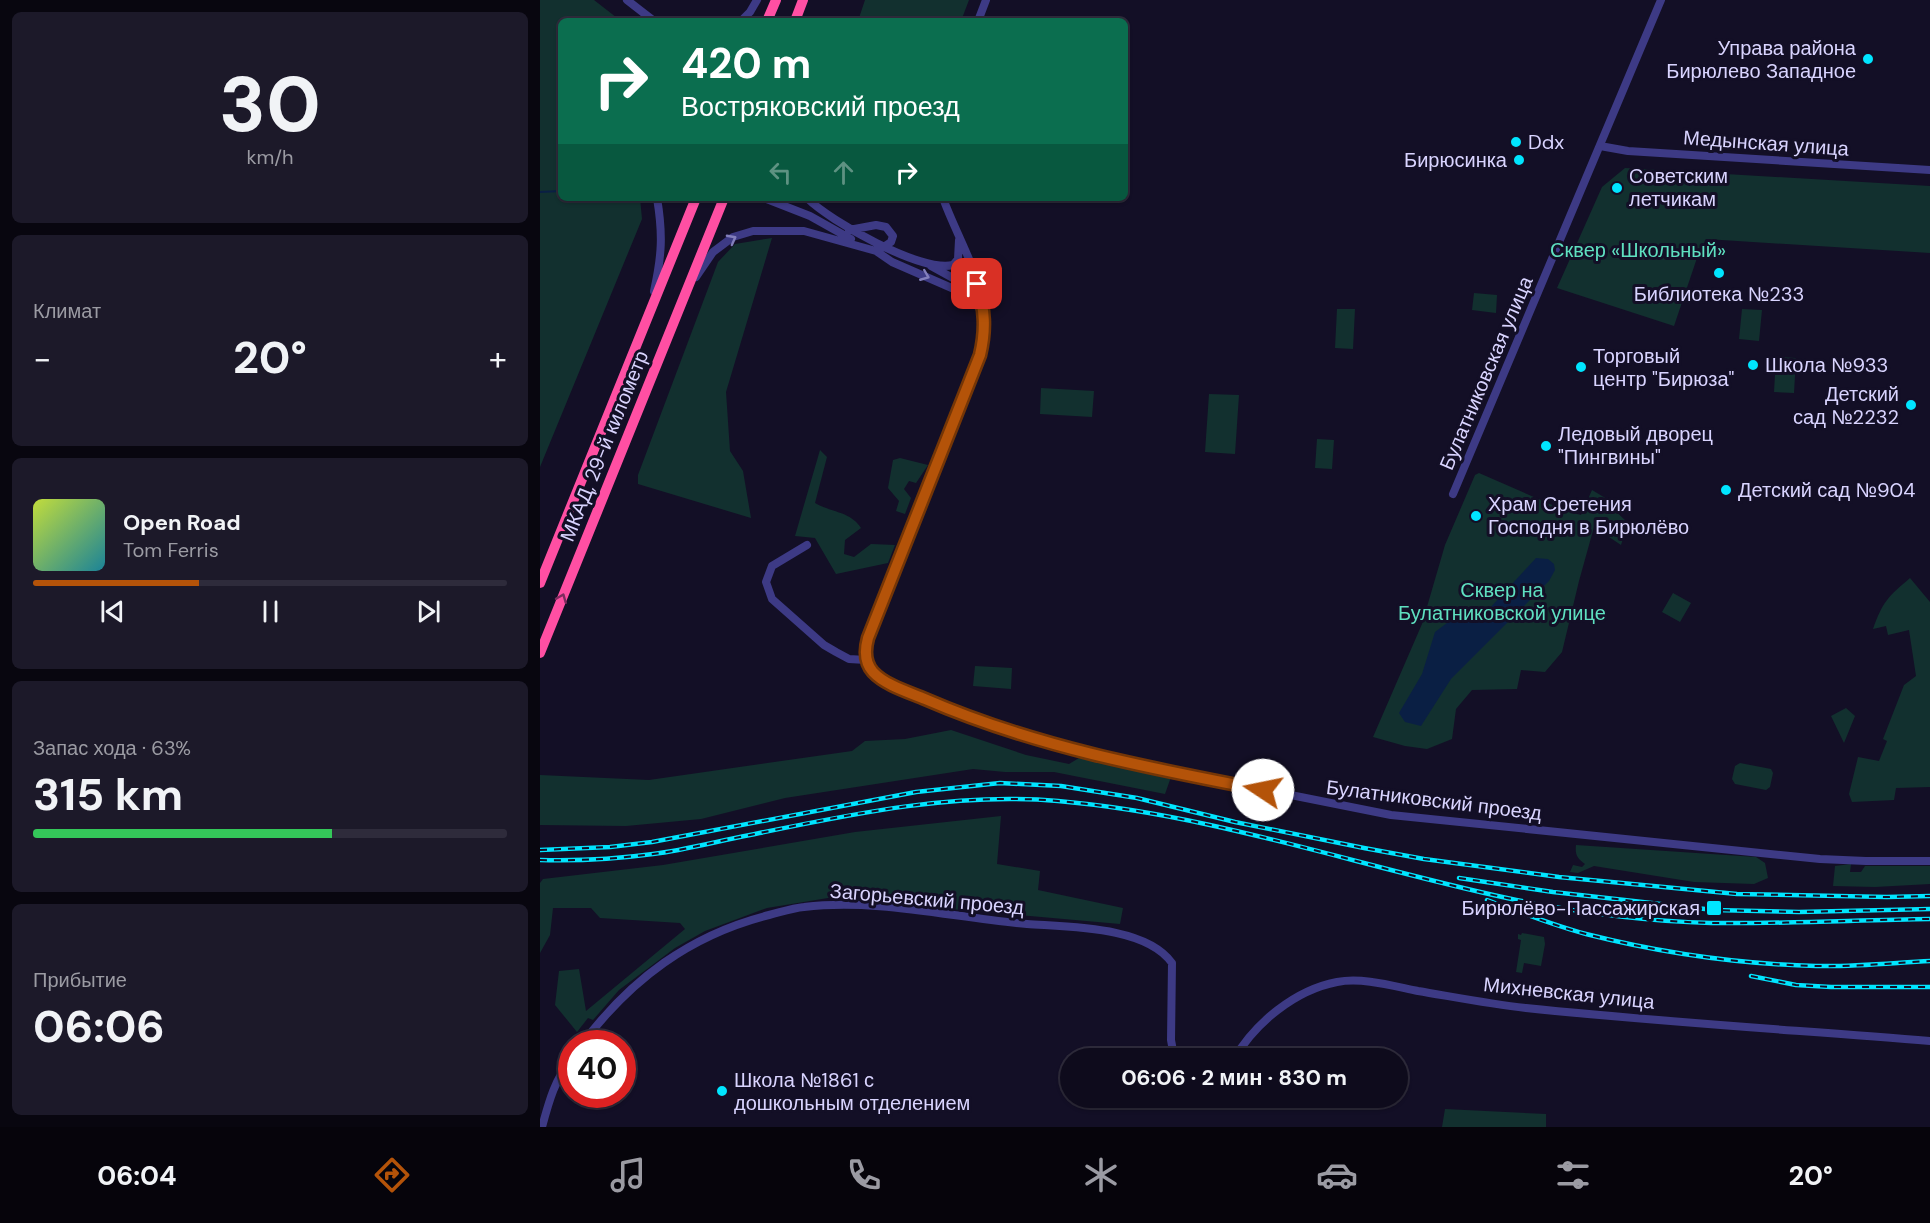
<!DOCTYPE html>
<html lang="ru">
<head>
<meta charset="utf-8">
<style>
  :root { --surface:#0e0b1c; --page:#1c1929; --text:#f1f3f6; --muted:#9b9ba3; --line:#2e2b3b; --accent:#b45309 }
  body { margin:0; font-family:"DM Sans",sans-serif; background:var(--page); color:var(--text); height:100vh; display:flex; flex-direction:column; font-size:22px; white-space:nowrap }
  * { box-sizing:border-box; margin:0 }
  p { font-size:20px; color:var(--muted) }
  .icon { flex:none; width:33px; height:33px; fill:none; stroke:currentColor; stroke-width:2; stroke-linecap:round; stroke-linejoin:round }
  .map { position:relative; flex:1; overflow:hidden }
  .panel { display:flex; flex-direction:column; gap:12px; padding:12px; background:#08060f; width:540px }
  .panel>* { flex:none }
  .banner { position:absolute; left:18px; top:18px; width:570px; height:183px; border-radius:9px; box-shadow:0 2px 4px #0004,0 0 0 2px var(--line); background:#0b6e4f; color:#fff; overflow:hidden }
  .speed { position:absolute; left:18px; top:1030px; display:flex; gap:12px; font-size:30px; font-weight:700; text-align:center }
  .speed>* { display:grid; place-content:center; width:78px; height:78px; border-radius:50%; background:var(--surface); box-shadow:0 2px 4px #0004,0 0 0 2px var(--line); line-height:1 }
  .speed .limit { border:9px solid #d22; background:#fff; color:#111 }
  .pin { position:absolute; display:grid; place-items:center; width:51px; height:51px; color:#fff; margin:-26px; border-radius:12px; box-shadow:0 3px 9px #0006 }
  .me { position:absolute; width:66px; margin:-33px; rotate:281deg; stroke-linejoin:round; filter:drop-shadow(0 0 4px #0008) }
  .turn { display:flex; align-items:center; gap:21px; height:126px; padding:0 24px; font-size:27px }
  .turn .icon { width:78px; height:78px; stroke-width:2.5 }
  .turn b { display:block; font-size:42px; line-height:51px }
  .lanes { display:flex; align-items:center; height:57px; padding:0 24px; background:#0003; justify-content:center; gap:30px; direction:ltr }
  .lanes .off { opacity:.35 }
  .big { font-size:45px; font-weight:700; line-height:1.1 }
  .panel .widget { flex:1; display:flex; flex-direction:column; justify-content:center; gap:9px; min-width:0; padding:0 21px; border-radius:9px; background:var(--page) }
  .panel .dial { align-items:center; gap:0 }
  .dial b { font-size:78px; line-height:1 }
  .song { display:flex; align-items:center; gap:18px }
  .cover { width:72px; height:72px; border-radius:9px; background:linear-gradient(135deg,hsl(70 70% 55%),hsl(190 70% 35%)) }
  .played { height:6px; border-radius:3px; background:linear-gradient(90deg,var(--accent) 35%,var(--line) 35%) }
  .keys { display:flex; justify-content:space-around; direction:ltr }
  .heat { display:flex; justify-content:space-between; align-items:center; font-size:33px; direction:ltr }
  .charge { height:9px; border-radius:4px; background:linear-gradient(90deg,#34c759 63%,var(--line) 0) }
  .trip { position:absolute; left:520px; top:1048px; width:348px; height:60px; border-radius:30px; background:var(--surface); box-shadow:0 2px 4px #0004,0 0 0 2px var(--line); font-weight:700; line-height:60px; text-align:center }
  .tabs { display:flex; height:96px; justify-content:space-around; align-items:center; background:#06040b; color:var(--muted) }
  .tabs .icon { width:42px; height:42px }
  .tabs .active { color:var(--accent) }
  .tabs b { font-size:27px; color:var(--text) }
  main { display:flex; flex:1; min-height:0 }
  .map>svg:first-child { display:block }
  .green { fill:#12302f }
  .water { fill:#0a1f44 }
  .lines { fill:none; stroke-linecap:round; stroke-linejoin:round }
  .stream { stroke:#0a1f44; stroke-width:2 }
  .minor { stroke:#3d3a85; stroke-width:8 }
  .highway { stroke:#ff4fa3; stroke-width:10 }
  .rail-casing { stroke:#00e5ff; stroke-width:4.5 }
  .rail { stroke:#130f26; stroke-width:2; stroke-dasharray:7; stroke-linecap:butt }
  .oneway { stroke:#837fbc }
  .oneway2 { stroke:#7d2c5e }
  .route-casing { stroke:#753606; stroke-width:15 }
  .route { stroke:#b45309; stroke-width:10 }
  .poi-dot { fill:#00e5ff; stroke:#130f26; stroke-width:2 }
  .labels { text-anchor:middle; stroke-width:6; stroke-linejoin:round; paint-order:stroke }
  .poi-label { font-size:20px; fill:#d9d4ff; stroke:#130f26; text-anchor:start }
  .street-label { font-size:20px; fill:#d9d4ff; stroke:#130f26 }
  .park-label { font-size:20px; fill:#5fe0c0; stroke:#130f26 }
</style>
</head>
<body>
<main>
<section class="panel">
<div class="widget dial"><b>30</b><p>km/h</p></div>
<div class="widget"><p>Климат</p>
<div class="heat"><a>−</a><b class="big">20°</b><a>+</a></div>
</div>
<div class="widget">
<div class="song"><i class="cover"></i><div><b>Open Road</b><p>Tom Ferris</p></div></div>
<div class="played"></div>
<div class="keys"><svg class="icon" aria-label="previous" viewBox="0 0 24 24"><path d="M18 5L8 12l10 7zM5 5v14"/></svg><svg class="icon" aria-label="pause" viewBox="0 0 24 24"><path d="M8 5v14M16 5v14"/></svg><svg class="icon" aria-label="next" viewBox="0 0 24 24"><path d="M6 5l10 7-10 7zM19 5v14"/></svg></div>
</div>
<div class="widget"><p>Запас хода · 63%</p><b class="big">315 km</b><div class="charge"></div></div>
<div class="widget"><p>Прибытие</p><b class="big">06:06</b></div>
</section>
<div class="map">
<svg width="1390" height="1127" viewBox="0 0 1390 1127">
  <rect width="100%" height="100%" fill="#130f26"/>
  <path class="green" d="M0,0h54l27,21h-60v177h79l2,21 -102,248z
    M325,0h104l-8,21h-103z
    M1085,168l305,18v67l-224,-14 -9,19 -23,68 -117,-38 45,-101z
    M232,238l-46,154 4,59 13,20 8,47 -113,-34v-9l80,-213 17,-18z
    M934,293l23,2 -1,18 -24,-3z
    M797,309h18l-2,40 -18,-1z
    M1202,309l20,1 -3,31 -20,-2z
    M1236,357l20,1 -2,35 -20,-1z
    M501,388l53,3 -2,26 -52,-3z
    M669,394l30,1 -4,59 -30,-2z
    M777,439l17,1 -2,29 -17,-1z
    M280,450l7,7 -12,46c17,10 35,8 46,25l-16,12 -1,14 10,3 17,-13 24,1 -7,18 -52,11 -21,-36 -20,-2z
    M360,458l28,7 -12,18 -7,-2 -5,8 7,9 -6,16 -9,-3 3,-10 -11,-13 5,-28z
    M939,473l87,38 15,4 11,-25 15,9 -3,7 3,-3 21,20 -7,22 -27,-18 -15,54 -17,71 -17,20 -24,-2 -4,19 -45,1 -16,19 -4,30 -25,10 -22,-3 -32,-9 49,-113 23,-79 30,-70z
    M1370,578l20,24v185l-34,1 -2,12 -42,2 -3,-8 9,-37 21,4 8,-20 -4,-2 21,-54 12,-9 -7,-46 -21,5 -2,-9 -13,3c10,-28 15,-32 37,-51z
    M1133,593l18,10 -11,19 -18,-10z
    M435,666l37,2 -1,21 -38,-3z
    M1306,708l9,8 -11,27 -13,-27z
    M411,730l75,25 43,9 10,-6 92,19 -6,17 -111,-22h-49l-32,-3 -188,29 -84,21 -75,7 -86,-1v-50l109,5 203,-29 13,-10 40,-2z
    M1200,763l31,6 2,4 -3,14 -4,3 -31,-6 -3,-5 3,-13z
    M461,816l-4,48 43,7 -2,19 85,18 -3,16 -292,-26 -61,10 -62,23 -30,17 -56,42 -26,30 -5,-2 -11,14 -22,-27 4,-34 20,-2 7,42 99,-82 -5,-6 -80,-5 -9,-10h-38l-3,27 -10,18v-70l3,-4 120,-14 192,-33z
    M1036,845l180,12 9,6 3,15 -14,6 -60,-2 -100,-16 -16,7 -8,-1 3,-7 9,2 3,-3c-8,-6 -10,-9 -9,-19z
    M1311,864l-1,8h11l4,-6h65v18l-55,3 -42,-1 2,-20z
    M982,933l22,4 1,7 -4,22 -17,-3 -2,10 -6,-1 5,-32 -3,-1v-5l3,1z
    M905,1109l101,5v13h-104z"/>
  <path class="water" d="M996,558l12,1 6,5 1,6 -6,11 -98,98 -30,47 -16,-4 -6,-9 23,-39 13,-42 12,-9 43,-15z"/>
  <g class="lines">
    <path class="stream" d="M0,192l21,-1"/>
    <path class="minor" d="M87,0l27,21
      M201,21l9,-9 7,-12
      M438,21l8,-21
      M1060,146l28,5 302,19
      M224,198l46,18 41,23
      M267,198c23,23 114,75 146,67l5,-6 1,-19
      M403,198c14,40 46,89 42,133 -2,14 -6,27 -11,41l-106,266 -2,8v14l3,6 8,10 15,9 84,34 92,29 42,11 281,56 429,44 46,2h64
      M309,230l27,-5 10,2 7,9 -2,6 -9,6
      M391,266l49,27
      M156,277l17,-25 20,-15 20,-6h51l72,20 16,11 78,34 12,16
      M114,291c8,-36 9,-57 3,-93
      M913,494l208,-494
      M267,545l-35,21 -6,16 6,17 52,46 12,7 13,7 17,1
      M42,1044c49,-65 108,-109 187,-129 12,-3 24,-7 35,-8 74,-9 150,11 223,17 41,3 119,2 145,39l-1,77 2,11 6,8
      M694,1059c21,-36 61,-69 103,-77 25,-5 56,4 81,9 36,6 72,13 108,17 134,14 269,22 404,33
      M2,1127c7,-26 13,-48 30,-69"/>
    <path class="highway" d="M227,21l9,-21
      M255,21l8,-21
      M0,583l156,-385
      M0,653l184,-455"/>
    <g class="rail-casing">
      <path id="rail" d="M0,850l70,-3 42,-5 264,-50 84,-9 61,3 76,12 98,24 129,26 60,11 135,18 178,17 150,3 43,-1
        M0,860c37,1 76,-1 113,-6 32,-4 65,-13 97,-19 102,-21 204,-43 308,-34 153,13 300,65 449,97 67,14 136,23 204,25 73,1 146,-3 219,-4
        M919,878l94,14 161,18 85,2 131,-3
        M947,900c33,12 65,25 99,34 75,19 153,30 230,32 38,1 76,-3 114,-5
        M1211,976l45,9 35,2h99"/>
    </g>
    <use href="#rail" class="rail"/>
  </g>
  <defs><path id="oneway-chevron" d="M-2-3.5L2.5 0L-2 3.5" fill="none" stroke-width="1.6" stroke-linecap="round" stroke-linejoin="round" transform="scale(1.5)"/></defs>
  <g class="oneway">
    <use href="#oneway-chevron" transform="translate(192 239) rotate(-28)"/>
    <use href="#oneway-chevron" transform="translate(385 276) rotate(22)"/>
  </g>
  <use class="oneway2" href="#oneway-chevron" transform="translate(22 598) rotate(-68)"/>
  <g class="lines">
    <g class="route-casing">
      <path id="route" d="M437,284c8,25 9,46 3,71l-112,283c-3,11 -4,24 5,34 12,13 35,20 52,27 108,47 223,69 338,91"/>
    </g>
    <use href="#route" class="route"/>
  </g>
  <g class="poi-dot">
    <circle cx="1328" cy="59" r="6"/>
    <circle cx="976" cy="142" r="6"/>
    <circle cx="979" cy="160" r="6"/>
    <circle cx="1077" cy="188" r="6"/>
    <circle cx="1179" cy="273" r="6"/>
    <circle cx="1213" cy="365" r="6"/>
    <circle cx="1041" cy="367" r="6"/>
    <circle cx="1371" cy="405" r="6"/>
    <circle cx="1006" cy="446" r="6"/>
    <circle cx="1186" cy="490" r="6"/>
    <circle cx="936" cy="516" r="6"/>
    <rect x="1166" y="900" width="16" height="16" rx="3"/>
    <circle cx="182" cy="1091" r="6"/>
  </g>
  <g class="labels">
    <g class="poi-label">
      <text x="1316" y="55" text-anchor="end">Управа района<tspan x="1316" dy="23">Бирюлево Западное</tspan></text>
      <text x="988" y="149">Ddx</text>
      <text x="967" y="167" text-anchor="end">Бирюсинка</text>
      <text x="1089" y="183">Cоветским<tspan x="1089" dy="23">летчикам</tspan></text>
      <text x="1179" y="301" text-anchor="middle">Библиотека №233</text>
      <text x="1053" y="363">Торговый<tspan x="1053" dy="23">центр "Бирюза"</tspan></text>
      <text x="1225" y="372">Школа №933</text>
      <text x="1359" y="401" text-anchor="end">Детский<tspan x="1359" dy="23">сад №2232</tspan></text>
      <text x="1018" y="441">Ледовый дворец<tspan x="1018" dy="23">"Пингвины"</tspan></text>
      <text x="1198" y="497">Детский сад №904</text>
      <text x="948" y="511">Храм Сретения<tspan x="948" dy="23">Господня в Бирюлёво</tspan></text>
      <text x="1160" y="915" text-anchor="end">Бирюлёво-Пассажирская</text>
      <text x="194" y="1087">Школа №1861 с<tspan x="194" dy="23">дошкольным отделением</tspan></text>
    </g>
    <g class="street-label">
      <text transform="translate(1226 143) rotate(4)" y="7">Медынская улица</text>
      <text transform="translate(946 373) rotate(-67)" y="7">Булатниковская улица</text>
      <text transform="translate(64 446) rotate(-68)" y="7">МКАД, 29-й километр</text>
      <text transform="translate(894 800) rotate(7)" y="7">Булатниковский проезд</text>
      <text transform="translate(387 899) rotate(5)" y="7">Загорьевский проезд</text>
      <text transform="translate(1029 993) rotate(6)" y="7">Михневская улица</text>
    </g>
    <g class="park-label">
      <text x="1098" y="257">Сквер «Школьный»</text>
      <text x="962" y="597">Сквер на<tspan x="962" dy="23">Булатниковской улице</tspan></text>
    </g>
  </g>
</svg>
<div class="speed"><div class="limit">40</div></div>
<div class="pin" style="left:437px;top:284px;background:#d93025"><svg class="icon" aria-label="arrive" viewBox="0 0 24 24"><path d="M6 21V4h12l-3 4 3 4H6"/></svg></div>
<svg class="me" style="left:723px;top:790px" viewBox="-20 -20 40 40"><circle r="19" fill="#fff"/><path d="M0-13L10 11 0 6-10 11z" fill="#b45309"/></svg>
<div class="trip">06:06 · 2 мин · 830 m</div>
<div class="banner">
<div class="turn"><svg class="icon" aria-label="right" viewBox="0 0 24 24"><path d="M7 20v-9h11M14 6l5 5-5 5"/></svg><div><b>420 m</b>Востряковский проезд</div></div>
<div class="lanes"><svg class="icon off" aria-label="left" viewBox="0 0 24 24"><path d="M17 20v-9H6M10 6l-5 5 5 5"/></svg><svg class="icon off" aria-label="ahead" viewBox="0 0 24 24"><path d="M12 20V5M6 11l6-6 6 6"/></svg><svg class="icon" aria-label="right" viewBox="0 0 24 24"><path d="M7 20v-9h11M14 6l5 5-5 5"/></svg></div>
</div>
</div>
</main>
<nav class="tabs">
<b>06:04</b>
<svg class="icon active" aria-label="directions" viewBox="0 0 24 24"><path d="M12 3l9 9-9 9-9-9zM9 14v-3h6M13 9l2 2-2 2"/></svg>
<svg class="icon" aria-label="music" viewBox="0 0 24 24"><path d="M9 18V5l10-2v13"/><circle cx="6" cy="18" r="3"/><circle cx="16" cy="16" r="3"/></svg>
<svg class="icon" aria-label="phone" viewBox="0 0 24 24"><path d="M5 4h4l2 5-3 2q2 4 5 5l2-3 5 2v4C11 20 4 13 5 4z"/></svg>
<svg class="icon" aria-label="climate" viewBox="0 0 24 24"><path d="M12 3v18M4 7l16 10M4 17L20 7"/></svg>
<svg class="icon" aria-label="car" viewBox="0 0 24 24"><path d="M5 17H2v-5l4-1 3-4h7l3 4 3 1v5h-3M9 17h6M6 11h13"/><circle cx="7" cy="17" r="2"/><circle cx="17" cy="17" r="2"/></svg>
<svg class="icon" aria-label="filters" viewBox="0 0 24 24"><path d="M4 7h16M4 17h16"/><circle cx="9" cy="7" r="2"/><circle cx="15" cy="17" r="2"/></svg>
<b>20°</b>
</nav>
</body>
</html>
